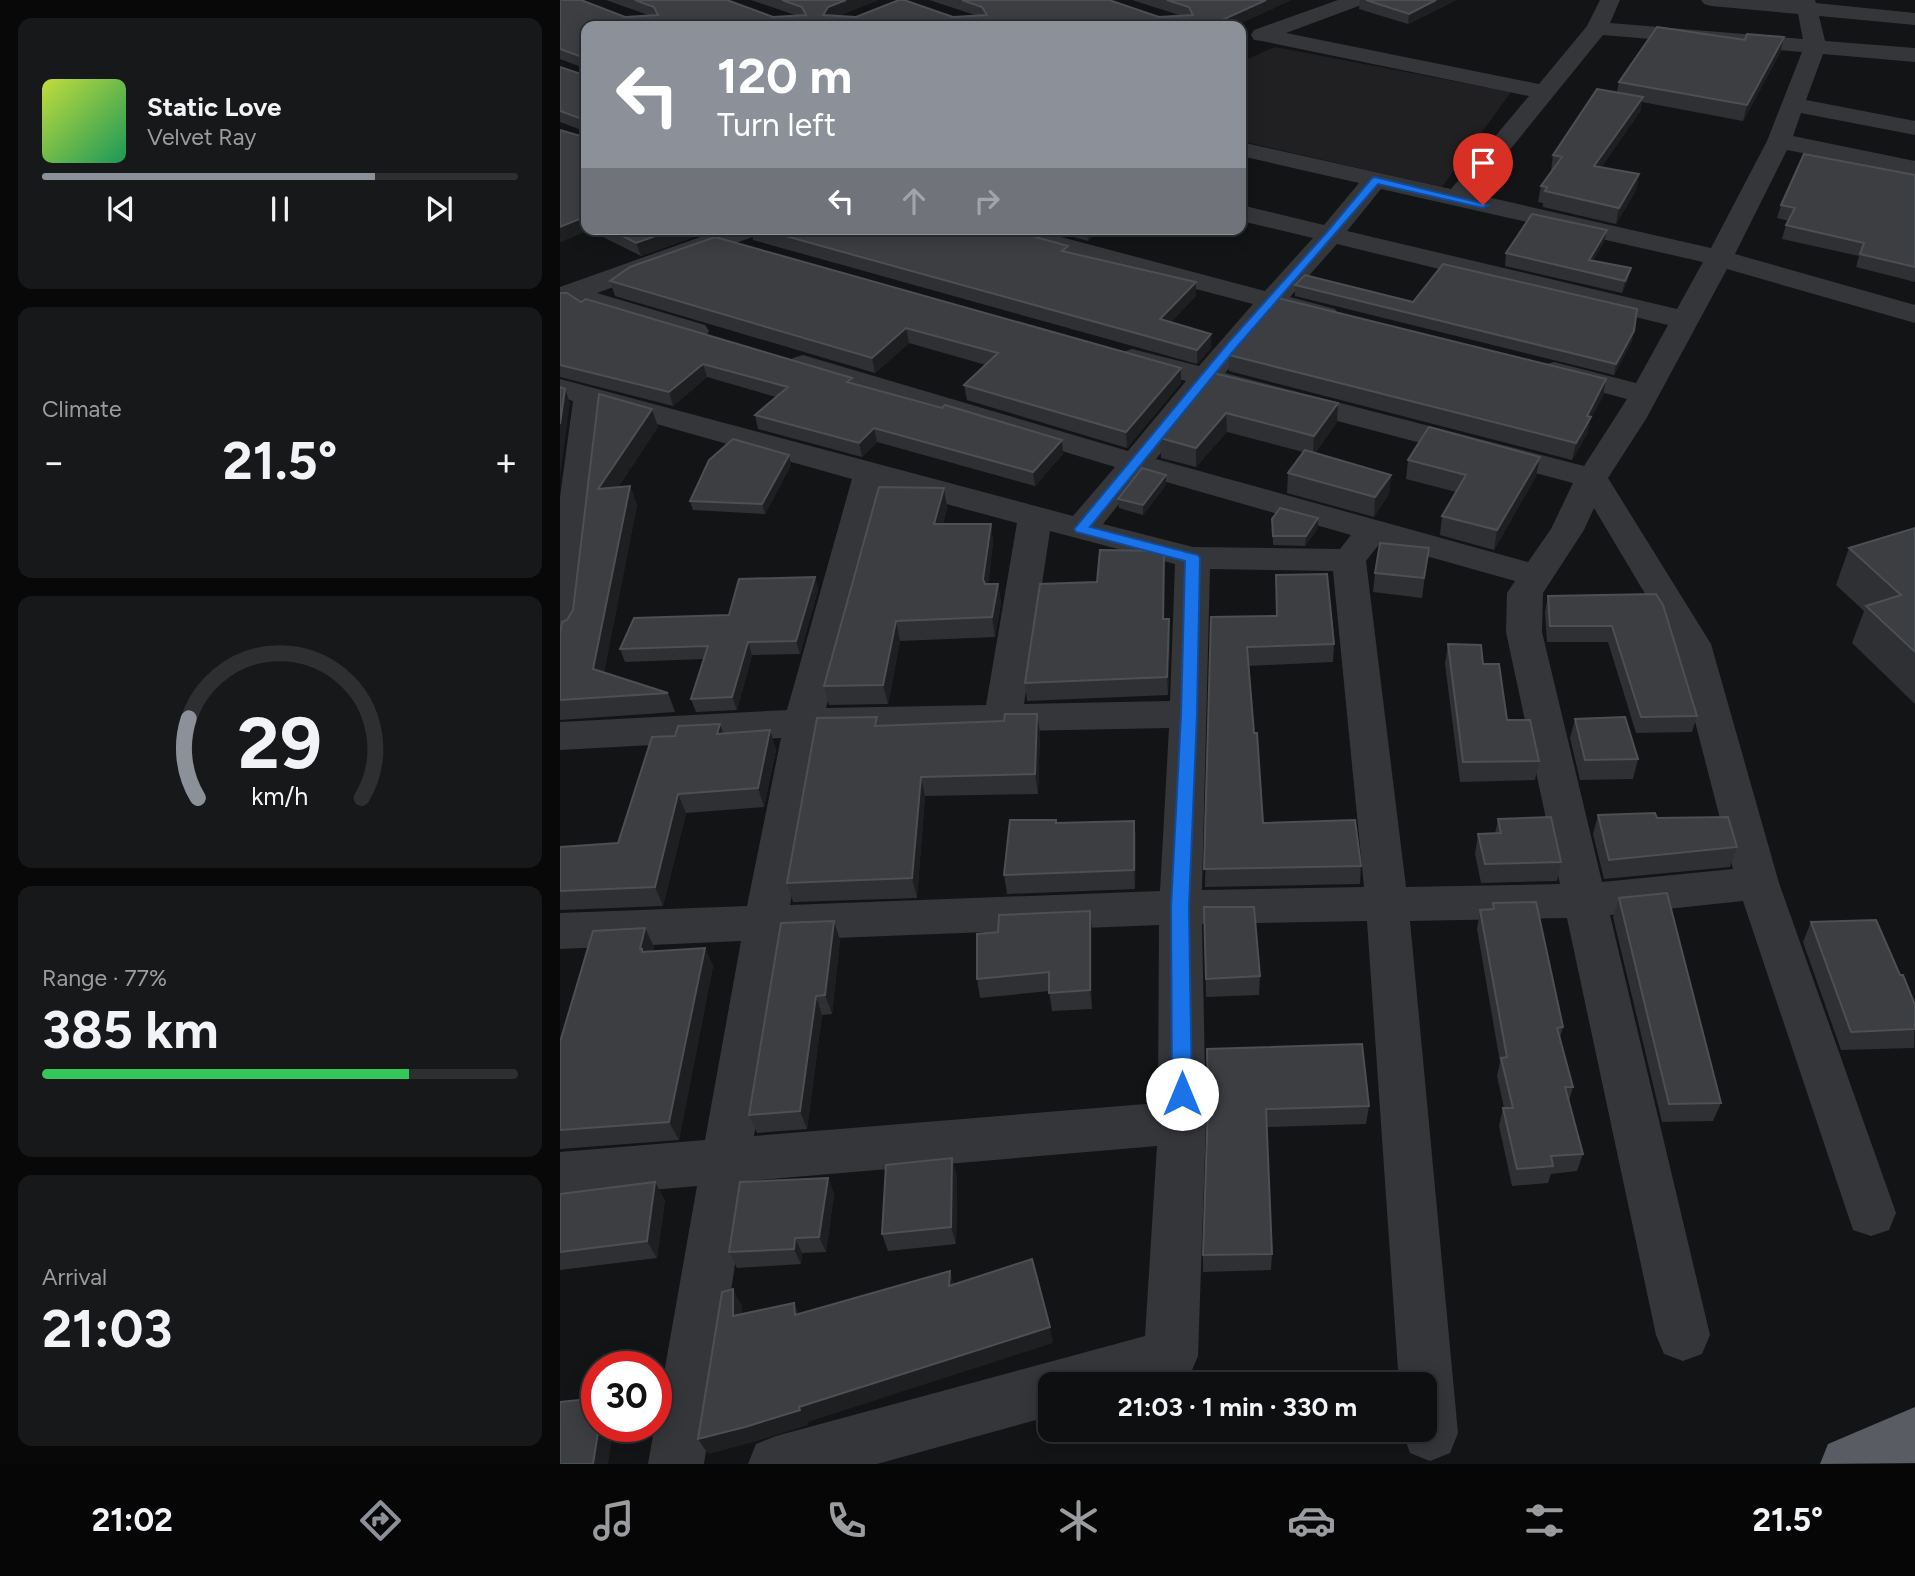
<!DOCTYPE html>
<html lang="en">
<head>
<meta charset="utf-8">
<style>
  :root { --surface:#0e0f10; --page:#171819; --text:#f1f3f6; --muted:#9b9c9f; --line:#2e2f30; --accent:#8c9099 }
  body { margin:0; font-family:Figtree,sans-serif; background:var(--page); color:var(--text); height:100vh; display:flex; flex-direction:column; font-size:26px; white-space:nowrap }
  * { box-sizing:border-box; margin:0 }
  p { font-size:23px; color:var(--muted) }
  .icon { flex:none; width:38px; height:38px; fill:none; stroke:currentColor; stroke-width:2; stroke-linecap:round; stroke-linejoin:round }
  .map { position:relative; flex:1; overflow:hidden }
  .panel { display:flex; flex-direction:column; gap:18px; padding:18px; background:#080809; width:560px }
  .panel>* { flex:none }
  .guide { position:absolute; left:21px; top:21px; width:665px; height:214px; border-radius:14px; box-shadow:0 4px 18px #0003,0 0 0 2px var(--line); background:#8c9099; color:#fff; overflow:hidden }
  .speed { position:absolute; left:21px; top:1351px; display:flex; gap:14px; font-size:35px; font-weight:700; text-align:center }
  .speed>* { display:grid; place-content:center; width:91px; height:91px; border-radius:50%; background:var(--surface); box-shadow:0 4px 18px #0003,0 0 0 2px var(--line); line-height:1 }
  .speed .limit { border:10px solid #d22; background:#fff; color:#111 }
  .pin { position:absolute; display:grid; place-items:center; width:60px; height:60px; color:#fff; margin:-72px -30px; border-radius:50% 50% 50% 0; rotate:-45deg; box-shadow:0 0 7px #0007 }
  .pin .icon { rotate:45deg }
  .me { position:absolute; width:77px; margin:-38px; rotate:0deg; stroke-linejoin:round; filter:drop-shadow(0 0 5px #0008) }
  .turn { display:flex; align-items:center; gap:24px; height:147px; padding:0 21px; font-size:32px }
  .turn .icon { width:91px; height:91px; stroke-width:2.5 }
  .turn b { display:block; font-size:49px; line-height:60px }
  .lanes { display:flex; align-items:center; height:66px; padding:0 21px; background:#0003; justify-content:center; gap:35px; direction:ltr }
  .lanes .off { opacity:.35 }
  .big { font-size:52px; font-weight:700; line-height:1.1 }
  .panel .tile { flex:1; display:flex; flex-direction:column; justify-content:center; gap:10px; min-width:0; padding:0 24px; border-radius:14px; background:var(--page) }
  .panel .dial { align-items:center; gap:0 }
  .dial svg { height:182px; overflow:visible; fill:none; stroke:var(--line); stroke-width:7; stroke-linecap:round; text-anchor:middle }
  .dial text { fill:var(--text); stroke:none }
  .song { display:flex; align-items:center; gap:21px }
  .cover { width:84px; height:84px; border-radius:10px; background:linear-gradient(135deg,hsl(70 70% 55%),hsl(150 70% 35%)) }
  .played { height:7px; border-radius:4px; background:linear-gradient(90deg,var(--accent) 70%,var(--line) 70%) }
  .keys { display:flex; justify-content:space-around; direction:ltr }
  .heat { display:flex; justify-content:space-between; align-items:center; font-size:38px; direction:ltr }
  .charge { height:10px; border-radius:5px; background:linear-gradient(90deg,#34c759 77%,var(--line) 0) }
  .trip { position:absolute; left:478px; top:1372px; width:399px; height:70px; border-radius:14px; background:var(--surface); box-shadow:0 4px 18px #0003,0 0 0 2px var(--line); font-weight:700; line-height:70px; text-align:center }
  .tab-bar { display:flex; height:112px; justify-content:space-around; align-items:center; background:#060606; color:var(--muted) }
  .tab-bar .icon { width:49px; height:49px }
  .tab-bar .current { color:var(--accent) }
  .tab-bar b { font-size:32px; color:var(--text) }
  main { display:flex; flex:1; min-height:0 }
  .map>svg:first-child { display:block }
  .built { fill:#202022 }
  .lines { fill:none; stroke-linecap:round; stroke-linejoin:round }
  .minor { fill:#35363a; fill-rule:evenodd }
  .trunk { fill:#595c62; fill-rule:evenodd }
  .wall { fill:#2f3033 }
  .shaded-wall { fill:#1e1f21 }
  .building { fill:#3c3e41; stroke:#4c4f53; stroke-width:2 }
  .route { fill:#1a73e8; stroke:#114b97; stroke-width:2 }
</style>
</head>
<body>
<main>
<section class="panel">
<div class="tile">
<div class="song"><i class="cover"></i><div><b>Static Love</b><p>Velvet Ray</p></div></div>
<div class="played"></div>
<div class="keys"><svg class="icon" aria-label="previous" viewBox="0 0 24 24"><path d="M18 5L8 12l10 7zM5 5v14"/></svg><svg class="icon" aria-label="pause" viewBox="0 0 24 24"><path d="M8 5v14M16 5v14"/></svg><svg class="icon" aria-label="next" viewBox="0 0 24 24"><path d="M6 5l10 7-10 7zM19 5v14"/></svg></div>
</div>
<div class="tile"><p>Climate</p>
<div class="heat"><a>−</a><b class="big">21.5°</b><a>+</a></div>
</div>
<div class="tile dial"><svg viewBox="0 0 100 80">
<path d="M14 69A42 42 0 1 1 86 69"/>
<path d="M14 69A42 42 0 0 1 10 34" stroke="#8c9099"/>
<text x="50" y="56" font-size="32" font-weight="700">29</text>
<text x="50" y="72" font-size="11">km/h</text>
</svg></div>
<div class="tile"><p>Range · 77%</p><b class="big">385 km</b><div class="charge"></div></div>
<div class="tile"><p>Arrival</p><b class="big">21:03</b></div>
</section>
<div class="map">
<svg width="1355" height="1464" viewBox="0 0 1355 1464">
  <rect width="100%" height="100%" fill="#131415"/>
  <path class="built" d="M715,47l236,45 -69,95 -201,-46v-79z"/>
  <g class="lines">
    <path class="minor" d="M778,0h29l-3,4 -78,29 253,51 48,-58 13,-26h20l-10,23 193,16 -5,-25 -87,-8 -7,-2 -3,-4h114l1,3 99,10v12l-96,-9 6,25 90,7v14l-92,-8 -17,46 109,21v14l-114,-22 -8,23 122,25v14l-128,-25 -52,104 180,51v18l-188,-54 -81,150 -38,59 103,166 68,239 117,330 -7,17 -18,6 -18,-6 -110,-329 -133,14 100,420 -8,19 -19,7 -19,-7 -8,-19 -89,-417 -157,3 48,512 -8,20 -20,8 -20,-8 -8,-23h22v-46h-25l-32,-463 -165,3 4,198 -8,234 -8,19 -24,9h-116v32l-173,48h-129l8,-20 20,-8 369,-100 12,-190 -409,35 -44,283h-56l49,-278 -137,12v-46l145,-12 36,-199 -181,8v-36l187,-7 34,-168 -221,12v-28l227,-12 65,-231 -249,-70 -25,220 -5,9 -13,3v-144l13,-96 -13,-4v-18l513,137 42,-49 -322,-97 -5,-6 5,-6 10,-3 10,3 315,93 58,-70 -64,-17 -5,-6 5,-6 10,-3 67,17 54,-62 -263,-69 -4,-6h45l234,62 48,-53 -72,-17v-16l83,20 35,-42 -118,-27v-14l210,47 78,-93 -267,-55 -8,-1 -3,-5 3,-5zM1043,35l199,17 -35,89 -56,107 -237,-54zM821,189l322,73 -26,47 -330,-78zM777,244l331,81 -32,58 -82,-21 -11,3 -4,6 4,6 84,22 -43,67 -359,-93 53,-62 47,13 10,-3 4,-6 -4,-6 -45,-12zM652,388l361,95 -22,46 -23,33 -372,-103zM582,475l209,60 -11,14 -147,-2 -90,-23zM323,487l134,36 -31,182 -160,3zM1034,508l81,136 58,225 -131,13 -60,-250 1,-39 41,-63zM490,531l125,33 -5,137 -146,3zM820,543l135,38 -8,12 -1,39 54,252 -154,3 -40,-326zM650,569l123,2 31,316 -162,3zM609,728l-9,163 -370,14 30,-170zM599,925l-1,178 -404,33 31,-196z
      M163,229h39l-4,6 -161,58 108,32 4,6 -4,6 -10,3 -126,-37 -9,1v-17z"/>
    <path class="trunk" d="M1355,1407v56l-95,1 8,-20z"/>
  </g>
  <path class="wall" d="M0,0l65,17 23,-2 -42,-15h121l46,17 22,-2 -44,-15h127l-40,16 18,1h97l22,-2 -46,-15h180l50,17 20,-2 -47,-15h159l-56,26h-649v203h130l-75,27 -52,-26 -29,12v-112l24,7v-6l-24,-9v-55l24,8v-7l-24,-9z
    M800,0h96l-48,24 -49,-15z
    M1224,37l-4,16 -37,68 -101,-19 -2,10 -39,55 38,7 -3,16 -20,34 -73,-17v-4l-5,-1 3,-16 11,-15h-1l2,-16 64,-63 2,-10 126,-42z
    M1355,175v107l-59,-15 3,-11 -77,-17 4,-14 3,-4 -12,-3 4,-13z
    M191,229h255l63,23 127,30v14l-25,26 40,12v14l-14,16 -444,-124z
    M483,229h58l-13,12z
    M1047,230l-3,12 -11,18 35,20 -6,13 -117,-27 1,-13z
    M70,267l551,116 -54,65 -160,-48 -3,-15 22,-20 -77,-22 -34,30 -260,-77 -5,-15z
    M735,285l118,17 219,39 -18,34 -319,-79z
    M0,293l21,9 272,81 210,71 -28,32 -158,-44 -15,15 -104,-28 -3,-14 21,-18 -69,-20 -34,29 -113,-29z
    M669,355l377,24 -3,17 -13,24 -3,14 -15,26 -343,-89z
    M653,373l124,49 -22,31 76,22 -2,19 -15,23 -87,-24 1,-20 15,-21 -76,-20 -31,35 -35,-9 -1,-20z
    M39,394l59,33 -40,60 12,-1 7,19 -33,167 64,21 7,19 -115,8v-86l13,-24z
    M980,457l-4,19 -42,74 -54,-15 2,-19 14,-24 -50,-13 2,-19z
    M231,465l-26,49 -72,-4 -3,-9z
    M606,485l-23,30 -24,-7 -1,-9z
    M384,488l3,20 -4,16h48l2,19 -5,41h10l3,19 -6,34 -95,4 -12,63 -59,1 -5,-19z
    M712,519l46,9 -13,18 -32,-1z
    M1355,528v176l-63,-61 12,-32 -28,-26 13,-37z
    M604,551v68l6,18 -2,58 -141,6 -2,-18 72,-101z
    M866,568l-4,30 -49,-6 2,-19z
    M716,575l58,69 -1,18 -85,4 6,67 9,90 98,43 -1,18 -155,3 6,-270 65,-1z
    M255,577l3,13 -18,64 -48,1 -15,55 -41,2 -5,-13 13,-40 -79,3 -5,-13 109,-34z
    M1096,594l41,122 -5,16 -56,1 -28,-91h-61l-2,-30 3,-16z
    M888,644l35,20 24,56 32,41 -4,19 -75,2 -15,-118z
    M477,714l3,19 -2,61 -113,2 -8,102 -124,4 -6,-19 90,-166 2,9 125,-5z
    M1015,719l63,40 -5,20 -53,1 -10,-42z
    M210,730l6,20 -12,57 -78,6 -23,93 -103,4v-63l58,-4 106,-109z
    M1038,815l59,3 80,29 -7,20 -126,12 -11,-45z
    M938,819l63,43 -4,19 -76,2 -6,-29 3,-20h17z
    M574,821l2,19 -1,49 -128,5 -3,-19 53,-52z
    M1059,898l102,205 -8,18 -51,1 -49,-205z
    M933,903l70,124 -3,11 13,49 -4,14 14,53 -6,17 -26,3 -3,9 -36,3 -13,-60 4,-18h1l-7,-32 3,-14 -23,-133 3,-19 12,-1z
    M644,907l56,69 -1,19 -53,2z
    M530,911l2,19v79l-40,2 -3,-20 -69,7 -3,-19 21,-47z
    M1251,922l104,83 -1,43 -73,2 -38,-108z
    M85,928l9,19 -1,4 52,-3 8,18 -34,174 -119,9v-107z
    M280,940l-8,74 -10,1 -15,114 -50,4 -8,-18z
    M648,1104l161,2 -3,18 -99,3 5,127 -1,16 -68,2v-17z
    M397,1176l-1,68 -68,7 -6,-17z
    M268,1178l6,16 -8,58 -24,1 -1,11 -64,4 -8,-16z
    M0,1194l105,6 -8,58 -97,12z"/>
  <path class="shaded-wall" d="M286,0h32l-48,19 -7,-4 5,-8z
    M706,0h25l-56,26h-26z
    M876,0h20l-48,24 1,-10z
    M1224,37l-4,16 -37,68 4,-16z
    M1083,97l-3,15 -48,69 2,-15z
    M1079,174l-3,16 -20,34 3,-16z
    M24,217l2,6v6l3,1 -29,12v-15z
    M115,229h41l-75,27 -5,-13z
    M527,229h14l-13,12z
    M1047,230l-3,12 -17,30 2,-12z
    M1071,268l-3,12 -6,13 3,-12z
    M636,282v14l-35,37 -1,-14z
    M346,328l3,15 -34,30 -3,-15z
    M1074,331l-2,10 -18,34 2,-11z
    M651,334v14l-14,16v-14z
    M143,364l4,13 -34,29 -4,-14z
    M621,368v15l-54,65 -1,-16z
    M1046,379l-3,17 -13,24 -3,14 -15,26 4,-17 11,-27z
    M5,389l5,14 -10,74v-53z
    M778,403l-1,19 -24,33 1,-19z
    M92,409l6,18 -53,81 -7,-19z
    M666,413l1,19 -31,35v-19z
    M314,428l3,14 -15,15 -3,-14z
    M502,440l1,14 -28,32 -2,-14z
    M229,455l2,10 -26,49 -3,-10z
    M980,457l-4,19 -42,74 3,-20z
    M606,475v10l-23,30v-10z
    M831,475l-2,19 -15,23 1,-20z
    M70,486l7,19 -36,183 -8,-19z
    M384,488l3,20 -10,36 -3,-20z
    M758,518v10l-13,18 1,-10z
    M431,524l2,19 -7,55 -3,-19z
    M604,551l1,18 -1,68 -1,-18z
    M255,577l3,13 -18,64 -4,-13z
    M438,584l3,19 -6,34 -3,-20z
    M609,619l1,18 -2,58 -1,-18z
    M336,621l4,20 -12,63 -5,-19z
    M188,642l4,13 -15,55 -5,-13z
    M477,714l3,19 -2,61 -3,-20z
    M160,724l7,20 -10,-10z
    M210,730l6,20 -12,57 -6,-19z
    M361,777l4,19 -8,102 -5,-20z
    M118,794l8,19 -23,93 -8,-19z
    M574,821l2,19 -1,49 -1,-19z
    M530,911l2,19v79l-2,-19z
    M274,921l6,19 -8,74 -7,-19z
    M85,928l9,19 -4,17 -10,-15z
    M145,948l8,18 -34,174 -10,-18z
    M256,996l6,19 -15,114 -7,-18z
    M392,1158l5,18 -1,68 -5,-17z
    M268,1178l6,16 -8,58 -7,-15z
    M95,1182l10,18 -8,58 -10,-17z
    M235,1238l7,15 -1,11 -7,-15z
    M390,1271l5,16 -6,-1z
    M173,1289l9,17v27l-9,-17z
    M234,1303l8,16 -7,-4z
    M490,1327l3,16 -245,79v3l-54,17 -46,12 -10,-15z
    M39,1426h15l-6,38h-15z"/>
  <path class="building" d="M0,0h21l44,17 33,-2 -4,-8 -19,-7h92l46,17 33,-2 -4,-8 -20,-7h64l-18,7 -5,8 33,2 43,-17h5l49,17 34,-2 -5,-8 -20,-7h147l50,17 34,-2 -4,-8 -22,-7h99l-57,26h-623v192l-2,-1 -24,10v-97l24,7 1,-17 -25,-9v-44l24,8 1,-17 -25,-9z
    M806,0h70l-27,14z
    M1097,27l88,13 2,-6 37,3 -37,68 -128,-23z
    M1037,89l46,8 -49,69 45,8 -20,34 -74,-17 2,-4 -6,-1 21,-29 -9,-2z
    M1244,154l111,21v92l-55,-13 4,-11 -78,-18 9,-17 -14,-3z
    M972,214l75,16 -18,30 42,8 -6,13 -119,-28z
    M49,229h66l-39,14z
    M200,229h246l62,17 -6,5 134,31 -36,37 51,15 -14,16z
    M155,237l466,131 -55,64 -162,-47 34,-32 -92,-25 -34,30 -262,-77 20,-14z
    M883,264l194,45 -3,22 -18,33 -321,-79 10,-10 108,27z
    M0,293h7l14,9 5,-3 266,79 -5,4 95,26 3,-3 117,35 -29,32 -159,-44 -15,15 -104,-28 33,-28 -85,-23 -34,28 -109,-27z
    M718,298l328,81 -19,37 4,1 -15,26 -347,-88z
    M653,373l125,30 -24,33 -88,-23 -30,35 -36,-10z
    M0,387l5,2 -5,35z
    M39,394l53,15 -54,80 32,-3 -37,183 75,24 -108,7v-66l2,-12 5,-2 6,-10z
    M869,427l111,30 -43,73 -55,-14 24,-41 -58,-15z
    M173,439l56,16 -27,49 -72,-3 19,-41z
    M745,450l86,25 -16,22 -87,-24z
    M582,468l24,7 -23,30 -25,-6z
    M319,487l65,1 -10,36h57l-8,55 2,5h13l-6,33 -96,4 -13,64 -59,1z
    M720,508l38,10 -12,18h-33l-1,-17z
    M1355,528v124l-49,-46 35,-11 -52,-47z
    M820,543l49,5 -5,30 -49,-5z
    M540,550l64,1 -1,68h6l-2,58 -142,6 15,-99 57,-2z
    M767,574l7,70 -87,3 7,86h3l6,90 92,-3 6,46 -157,3 7,-252 66,-1 -1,-41z
    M255,577l-19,64 -48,1 -16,55 -41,2 17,-53 -88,3 14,-31 95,-3 10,-36z
    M1096,594l7,11 34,111 -56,1 -29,-91h-62l-2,-30z
    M888,644l33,1 2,19h16l8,56h23l9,41 -76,1z
    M445,714h32l-2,60 -114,3 -9,101 -125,5 30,-165 60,-1 -2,9 129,-5z
    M1065,717l13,42 -53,1 -10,-41z
    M160,724l-3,10 53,-4 -12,58 -80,6 -23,93 -95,4v-44l58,-4 34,-106 23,-1 3,-10z
    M1095,813l2,5 71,-1 9,30 -128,13 -11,-45z
    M991,817l10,45 -76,2 -7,-30 23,-1 -3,-14z
    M450,820h46v3l78,-2v49l-130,5z
    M1107,893l54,210 -52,1 -50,-206z
    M976,902l27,125 -6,1 16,59h-8l18,67 -32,2 2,10 -36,3 -14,-61h10l-12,-50 6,-1 -27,-147 14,-1 -1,-6z
    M644,907h50l6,69 -54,3z
    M530,911v79l-41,3v-21l-72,7v-45l21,-2 1,-17z
    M1316,920l24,55h3l12,30v24l-64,3 -40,-110z
    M274,921l-9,74 -9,1 -16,115 -51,4 32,-192z
    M85,928l-5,21h2v3l63,-4 -36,174 -109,8v-88l33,-111z
    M802,1044l7,62 -103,3 6,145 -69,1 5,-151 -1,-55z
    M392,1158l-1,69 -69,7 4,-69z
    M268,1178l-9,59 -24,1 -1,11 -65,3 11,-70z
    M95,1182l-8,59 -87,11v-58z
    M472,1259l18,68 -251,80 1,3 -55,17 -47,12 24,-147 11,-3v27l61,-13 1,12 155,-44 -1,15z
    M37,1398v28h2l-6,38h-33v-62z"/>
  <path class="route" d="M815,177l114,28 -6,3 -105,-24 -142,164 -146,179 108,28 2,3 -3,157 -8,192 3,187 -3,6 -7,3 -7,-3 -3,-6 -1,-187 10,-192 4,-154 -109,-29 -2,-3 154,-186 99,-111 45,-54z"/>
</svg>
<div class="speed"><div class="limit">30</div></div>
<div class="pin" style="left:923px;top:205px;background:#d93025"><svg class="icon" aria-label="arrive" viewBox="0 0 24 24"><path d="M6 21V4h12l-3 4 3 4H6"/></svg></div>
<svg class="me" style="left:622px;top:1094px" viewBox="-20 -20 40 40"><circle r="19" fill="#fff"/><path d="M0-13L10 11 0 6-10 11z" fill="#1a73e8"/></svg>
<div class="trip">21:03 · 1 min · 330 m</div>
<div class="guide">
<div class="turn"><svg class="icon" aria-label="left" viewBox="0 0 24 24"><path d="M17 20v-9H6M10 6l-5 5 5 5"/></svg><div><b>120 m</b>Turn left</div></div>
<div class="lanes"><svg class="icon" aria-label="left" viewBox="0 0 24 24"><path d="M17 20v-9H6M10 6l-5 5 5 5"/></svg><svg class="icon off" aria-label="ahead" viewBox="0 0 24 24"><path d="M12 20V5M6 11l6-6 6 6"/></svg><svg class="icon off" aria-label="right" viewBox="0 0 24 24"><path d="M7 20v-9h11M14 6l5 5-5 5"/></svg></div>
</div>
</div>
</main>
<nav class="tab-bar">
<b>21:02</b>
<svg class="icon current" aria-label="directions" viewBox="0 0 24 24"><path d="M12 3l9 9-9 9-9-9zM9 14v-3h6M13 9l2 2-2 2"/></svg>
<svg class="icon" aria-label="music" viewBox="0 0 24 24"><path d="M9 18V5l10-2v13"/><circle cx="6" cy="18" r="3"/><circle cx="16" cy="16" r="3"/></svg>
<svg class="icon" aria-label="phone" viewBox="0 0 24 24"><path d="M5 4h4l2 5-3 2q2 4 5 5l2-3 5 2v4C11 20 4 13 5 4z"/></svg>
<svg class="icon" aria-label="climate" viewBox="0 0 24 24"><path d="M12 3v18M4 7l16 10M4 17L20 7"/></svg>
<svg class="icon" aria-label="car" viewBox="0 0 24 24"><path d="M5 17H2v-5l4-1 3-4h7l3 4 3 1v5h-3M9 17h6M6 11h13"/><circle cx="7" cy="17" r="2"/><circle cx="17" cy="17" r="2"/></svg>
<svg class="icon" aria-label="filters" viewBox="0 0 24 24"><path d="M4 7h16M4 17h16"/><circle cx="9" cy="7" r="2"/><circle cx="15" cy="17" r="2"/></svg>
<b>21.5°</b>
</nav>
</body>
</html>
